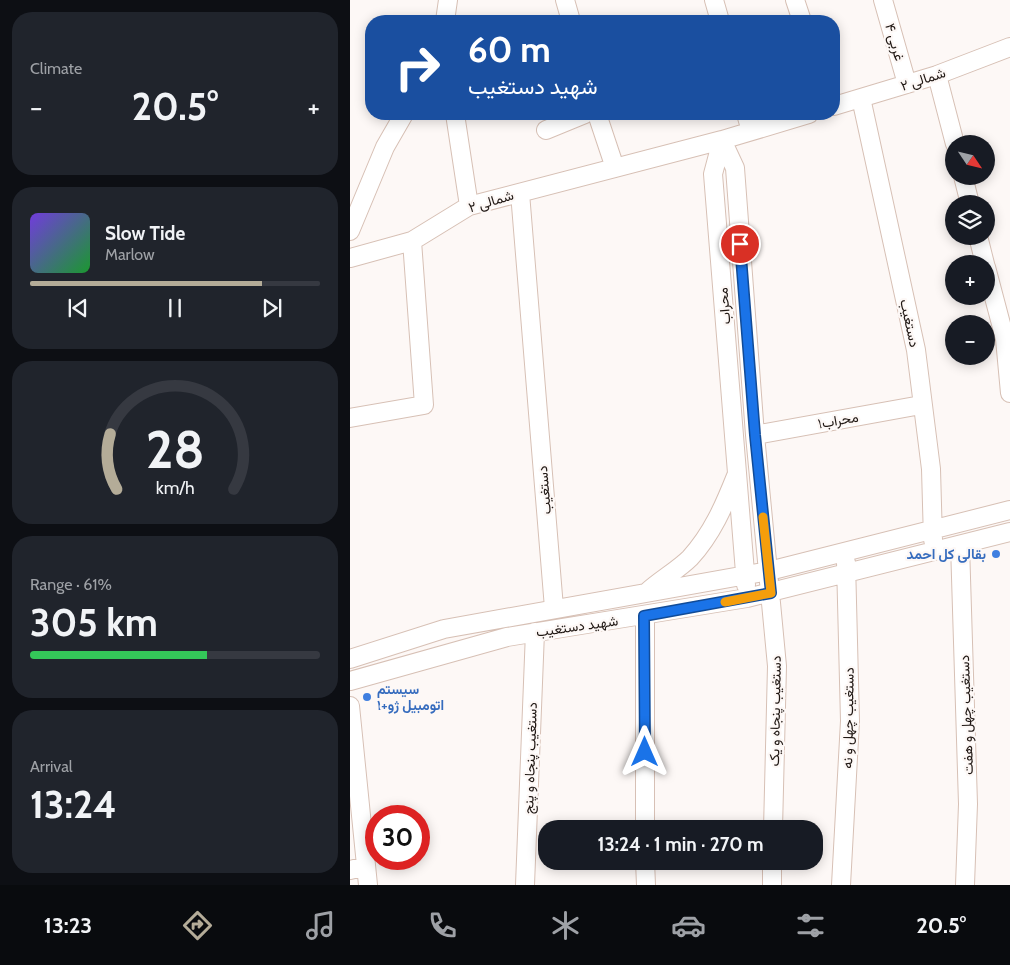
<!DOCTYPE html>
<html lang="en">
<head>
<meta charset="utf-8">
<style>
  :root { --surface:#171b24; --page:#20242c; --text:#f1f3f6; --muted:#9ea1a6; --line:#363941; --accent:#b4ac98 }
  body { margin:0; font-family:Cabin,Vazirmatn,sans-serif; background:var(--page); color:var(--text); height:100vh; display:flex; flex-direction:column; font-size:19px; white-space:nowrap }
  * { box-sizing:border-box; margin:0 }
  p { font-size:16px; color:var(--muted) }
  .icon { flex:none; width:28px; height:28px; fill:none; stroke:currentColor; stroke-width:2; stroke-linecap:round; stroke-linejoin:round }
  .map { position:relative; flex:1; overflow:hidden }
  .panel { display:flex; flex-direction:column; gap:12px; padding:12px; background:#0d0f14; width:350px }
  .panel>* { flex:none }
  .top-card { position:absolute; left:15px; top:15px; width:475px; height:105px; border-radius:20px; box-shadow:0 2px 12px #0003; background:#1a4fa0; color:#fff; overflow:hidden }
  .needle { width:32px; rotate:125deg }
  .controls { position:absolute; left:595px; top:135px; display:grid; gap:10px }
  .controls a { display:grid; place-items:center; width:50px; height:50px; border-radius:50%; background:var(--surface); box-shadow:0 2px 12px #0003; font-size:25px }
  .speed { position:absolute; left:15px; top:805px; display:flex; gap:10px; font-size:25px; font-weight:700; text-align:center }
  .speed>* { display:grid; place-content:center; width:65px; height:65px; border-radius:50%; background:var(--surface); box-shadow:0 2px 12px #0003; line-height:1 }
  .speed .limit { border:8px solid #d22; background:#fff; color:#111 }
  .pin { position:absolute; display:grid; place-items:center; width:42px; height:42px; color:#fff; margin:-21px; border:2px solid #fff; border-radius:50%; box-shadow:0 1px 5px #0007 }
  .me { position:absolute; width:55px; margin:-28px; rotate:0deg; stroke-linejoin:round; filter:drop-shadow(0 0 4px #0008) }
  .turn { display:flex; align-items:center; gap:18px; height:105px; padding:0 20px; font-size:22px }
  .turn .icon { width:65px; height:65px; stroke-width:2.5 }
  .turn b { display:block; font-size:35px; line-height:42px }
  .big { font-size:38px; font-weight:700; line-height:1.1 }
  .panel .widget { flex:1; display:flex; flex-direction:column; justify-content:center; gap:8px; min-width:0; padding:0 18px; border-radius:20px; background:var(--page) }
  .panel .dial { align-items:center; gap:0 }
  .dial svg { height:130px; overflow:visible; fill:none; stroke:var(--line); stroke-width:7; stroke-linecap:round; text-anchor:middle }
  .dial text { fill:var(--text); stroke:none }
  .song { display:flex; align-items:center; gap:15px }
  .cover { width:60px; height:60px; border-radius:8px; background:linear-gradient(135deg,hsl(260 70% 55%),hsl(130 70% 35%)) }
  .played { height:5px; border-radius:2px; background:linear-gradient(90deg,var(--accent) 80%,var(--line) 80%) }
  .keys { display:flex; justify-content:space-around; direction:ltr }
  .heat { display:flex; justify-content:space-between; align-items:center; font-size:28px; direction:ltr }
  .charge { height:8px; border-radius:4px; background:linear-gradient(90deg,#34c759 61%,var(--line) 0) }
  .trip { position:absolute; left:188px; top:820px; width:285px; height:50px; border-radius:20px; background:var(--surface); box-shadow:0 2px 12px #0003; font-weight:700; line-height:50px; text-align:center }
  .tab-bar { display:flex; height:80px; justify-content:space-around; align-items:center; background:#090b0e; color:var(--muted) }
  .tab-bar .icon { width:35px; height:35px }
  .tab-bar .current { color:var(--accent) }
  .tab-bar b { font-size:22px; color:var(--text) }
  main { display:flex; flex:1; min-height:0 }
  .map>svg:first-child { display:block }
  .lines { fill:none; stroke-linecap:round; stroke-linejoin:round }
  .minor-casing { stroke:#d7c0b5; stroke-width:20 }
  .minor { stroke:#fff; stroke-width:18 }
  .route-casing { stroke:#114b97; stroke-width:12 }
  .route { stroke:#1a73e8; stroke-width:9 }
  .slow { stroke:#f59e0b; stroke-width:9 }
  .shop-dot { fill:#3f7fe0; stroke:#fdf8f6; stroke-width:2 }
  .labels { text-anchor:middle; stroke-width:4.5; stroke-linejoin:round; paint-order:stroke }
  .street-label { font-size:14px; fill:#201814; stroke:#fdf8f6 }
  .shop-label { font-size:14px; font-weight:bold; fill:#366cbe; stroke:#fdf8f6; text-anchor:end }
</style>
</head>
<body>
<main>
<section class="panel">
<div class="widget"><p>Climate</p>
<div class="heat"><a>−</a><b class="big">20.5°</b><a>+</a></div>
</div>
<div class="widget">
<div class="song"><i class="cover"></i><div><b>Slow Tide</b><p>Marlow</p></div></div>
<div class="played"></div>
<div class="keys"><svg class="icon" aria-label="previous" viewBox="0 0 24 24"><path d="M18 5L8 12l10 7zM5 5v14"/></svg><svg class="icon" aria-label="pause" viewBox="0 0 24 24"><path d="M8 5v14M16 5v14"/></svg><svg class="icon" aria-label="next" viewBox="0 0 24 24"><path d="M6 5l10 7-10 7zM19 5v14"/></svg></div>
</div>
<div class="widget dial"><svg viewBox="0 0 100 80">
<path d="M14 69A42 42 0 1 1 86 69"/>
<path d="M14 69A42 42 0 0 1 10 35" stroke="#b4ac98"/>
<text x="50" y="56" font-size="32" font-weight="700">28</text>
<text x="50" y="72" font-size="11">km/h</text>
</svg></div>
<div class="widget"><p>Range · 61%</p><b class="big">305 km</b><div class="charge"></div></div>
<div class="widget"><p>Arrival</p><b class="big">13:24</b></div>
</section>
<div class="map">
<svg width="660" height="885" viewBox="0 0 660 885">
  <rect width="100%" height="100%" fill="#fdf8f6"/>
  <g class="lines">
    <g class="minor-casing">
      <path id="minor" d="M215,0l6,21
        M364,0l6,21
        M445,0l7,21
        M533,0l24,84
        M95,21l3,-21
        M587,75l18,69
        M511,98l55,252 15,119 2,71
        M484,106l103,-31 73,-28
        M105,114l14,92
        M247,114l18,54
        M396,114l5,17
        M196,130l39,-16
        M372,140l13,28 20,267 22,231 -4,163
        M372,140l-9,34 33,411
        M613,176l7,28
        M170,193l34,415
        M0,231l35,-84 19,-33
        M628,236l7,28
        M0,258l62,-17
        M636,267l19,72 5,54
        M0,418l74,-13 -12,-164 57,-35 253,-66 87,-26
        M405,435l166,-30
        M610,545l8,259 -3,81
        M297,592c13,-12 31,-22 43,-34 22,-24 34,-52 46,-82
        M295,616v213
        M0,659l94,-30 325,-58 241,-61
        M0,681l157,-44 240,-39 263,-66
        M0,706l18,179
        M295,861l1,24
        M0,870l16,-4
        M175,885l10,-253
        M422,885v-24
        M491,885l9,-164 -4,-159"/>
    </g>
    <use href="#minor" class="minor"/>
  </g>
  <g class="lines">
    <g class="route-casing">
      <path id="route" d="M295,752l-1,-136 127,-23 -16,-158 -15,-191"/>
    </g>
    <use href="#route" class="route"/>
    <path class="slow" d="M375,602l46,-9 -8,-76"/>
  </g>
  <g class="shop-dot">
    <circle cx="646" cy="554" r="5"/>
    <circle cx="17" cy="697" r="5"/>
  </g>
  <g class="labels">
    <g class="street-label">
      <text transform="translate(545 42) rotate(74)" y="5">غربی ۴</text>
      <text transform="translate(573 79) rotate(-18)" y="5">۲ شمالی</text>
      <text transform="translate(141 201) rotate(-17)" y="5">۲ شمالی</text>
      <text transform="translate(374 306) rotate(-95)" y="5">محراب</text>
      <text transform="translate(560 323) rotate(78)" y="5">دستغیب</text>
      <text transform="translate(488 420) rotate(-10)" y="5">محراب۱</text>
      <text transform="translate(194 490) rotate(-95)" y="5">دستغیب</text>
      <text transform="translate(227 626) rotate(-8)" y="5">شهید دستغیب</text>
      <text transform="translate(425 711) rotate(-89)" y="5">دستغیب پنجاه و یک</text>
      <text transform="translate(616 715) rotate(-92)" y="5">دستغیب چهل و هفت</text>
      <text transform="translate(498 718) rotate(-89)" y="5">دستغیب چهل و نه</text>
      <text transform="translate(180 758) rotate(-88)" y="5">دستغیب پنجاه و پنج</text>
    </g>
    <g class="shop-label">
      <text x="636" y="559">بقالی کل احمد</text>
      <text x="27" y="694" text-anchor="start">سیستم<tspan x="27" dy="16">اتومبیل ژو+۱</tspan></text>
    </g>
  </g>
</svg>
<div class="controls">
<a><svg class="needle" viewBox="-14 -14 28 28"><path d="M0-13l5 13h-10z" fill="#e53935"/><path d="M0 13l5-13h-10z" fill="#9ea1a6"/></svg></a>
<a><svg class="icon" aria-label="layers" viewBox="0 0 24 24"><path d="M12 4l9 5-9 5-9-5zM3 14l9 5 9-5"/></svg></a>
<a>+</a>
<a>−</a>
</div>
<div class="speed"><div class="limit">30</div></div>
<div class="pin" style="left:390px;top:244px;background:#d93025"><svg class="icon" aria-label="arrive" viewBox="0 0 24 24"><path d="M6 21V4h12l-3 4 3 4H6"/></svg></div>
<svg class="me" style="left:295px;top:752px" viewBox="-20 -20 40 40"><path d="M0-17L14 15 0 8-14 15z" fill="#1a73e8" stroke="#fff" stroke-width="4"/></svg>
<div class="trip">13:24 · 1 min · 270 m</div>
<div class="top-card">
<div class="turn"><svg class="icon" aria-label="right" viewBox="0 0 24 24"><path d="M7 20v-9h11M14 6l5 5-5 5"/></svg><div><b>60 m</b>شهید دستغیب</div></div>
</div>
</div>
</main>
<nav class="tab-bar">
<b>13:23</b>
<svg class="icon current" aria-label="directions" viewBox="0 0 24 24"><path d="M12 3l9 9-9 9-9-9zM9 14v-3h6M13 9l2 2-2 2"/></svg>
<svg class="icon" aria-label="music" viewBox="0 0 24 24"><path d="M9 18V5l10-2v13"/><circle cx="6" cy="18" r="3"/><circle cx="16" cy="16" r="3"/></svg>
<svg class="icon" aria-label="phone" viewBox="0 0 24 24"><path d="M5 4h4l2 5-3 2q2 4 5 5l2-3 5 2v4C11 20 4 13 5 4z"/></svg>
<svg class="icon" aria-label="climate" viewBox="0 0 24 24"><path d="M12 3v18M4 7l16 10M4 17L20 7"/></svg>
<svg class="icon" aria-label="car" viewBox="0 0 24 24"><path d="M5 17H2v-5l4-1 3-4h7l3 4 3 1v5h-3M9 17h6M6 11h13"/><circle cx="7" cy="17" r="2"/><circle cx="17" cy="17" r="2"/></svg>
<svg class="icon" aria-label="filters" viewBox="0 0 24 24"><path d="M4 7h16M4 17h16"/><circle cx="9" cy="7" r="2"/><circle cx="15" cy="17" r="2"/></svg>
<b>20.5°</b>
</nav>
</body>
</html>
